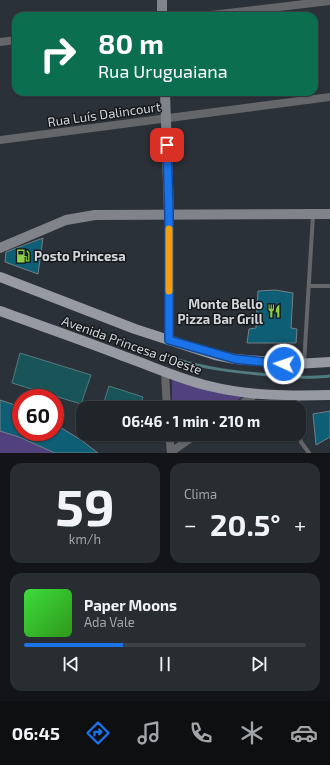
<!DOCTYPE html>
<html lang="pt">
<head>
<meta charset="utf-8">
<style>
  :root { --surface:#20252a; --page:#282d32; --text:#f1f3f6; --muted:#a2a5a8; --line:#3d4247; --accent:#1a73e8 }
  body { margin:0; font-family:"Exo 2",sans-serif; background:var(--page); color:var(--text); height:100vh; display:flex; flex-direction:column; font-size:15px; white-space:nowrap }
  * { box-sizing:border-box; margin:0 }
  p { font-size:13px; color:var(--muted) }
  .icon { flex:none; width:22px; height:22px; fill:none; stroke:currentColor; stroke-width:2; stroke-linecap:round; stroke-linejoin:round }
  .map { position:relative; height:453px; overflow:hidden }
  .drawer { display:flex; flex-direction:column; gap:10px; padding:10px; background:#121417; flex:1 }
  .drawer>* { flex:none }
  .banner { position:absolute; left:12px; top:12px; width:306px; height:84px; border-radius:12px; box-shadow:0 1px 3px #0004,0 0 0 1px var(--line); background:#0b6e4f; color:#fff; overflow:hidden }
  .speed { position:absolute; left:12px; top:389px; display:flex; gap:8px; font-size:20px; font-weight:700; text-align:center }
  .speed>* { display:grid; place-content:center; width:52px; height:52px; border-radius:50%; background:var(--surface); box-shadow:0 1px 3px #0004,0 0 0 1px var(--line); line-height:1 }
  .speed .limit { border:6px solid #d22; background:#fff; color:#111 }
  .pin { position:absolute; display:grid; place-items:center; width:34px; height:34px; color:#fff; margin:-17px; border-radius:8px; box-shadow:0 2px 6px #0006 }
  .me { position:absolute; width:44px; margin:-22px; rotate:273deg; stroke-linejoin:round; filter:drop-shadow(0 0 3px #0008) }
  .turn { display:flex; align-items:center; gap:14px; height:84px; padding:0 20px; font-size:18px }
  .turn .icon { width:52px; height:52px; stroke-width:2.5 }
  .turn b { display:block; font-size:28px; line-height:34px }
  .big { font-size:30px; font-weight:700; line-height:1.1 }
  .drawer .tile { flex:1; display:flex; flex-direction:column; justify-content:center; gap:6px; min-width:0; padding:0 14px; border-radius:12px; background:var(--page) }
  .drawer .dial { align-items:center; gap:0 }
  .dial b { font-size:52px; line-height:1 }
  .song { display:flex; align-items:center; gap:12px }
  .cover { width:48px; height:48px; border-radius:6px; background:linear-gradient(135deg,hsl(120 70% 55%),hsl(110 70% 35%)) }
  .played { height:4px; border-radius:2px; background:linear-gradient(90deg,var(--accent) 35%,var(--line) 35%) }
  .keys { display:flex; justify-content:space-around; direction:ltr }
  .heat { display:flex; justify-content:space-between; align-items:center; font-size:22px; direction:ltr }
  .drawer .tiles { flex:1; display:grid; gap:10px; grid-template-columns:1fr 1fr }
  .tile:last-child { grid-column:span 2 }
  .trip { position:absolute; left:76px; top:401px; width:230px; height:40px; border-radius:12px; background:var(--surface); box-shadow:0 1px 3px #0004,0 0 0 1px var(--line); font-weight:700; line-height:40px; text-align:center }
  .tab-bar { display:flex; height:64px; justify-content:space-around; align-items:center; background:#0d0f11; color:var(--muted) }
  .tab-bar .icon { width:28px; height:28px }
  .tab-bar .selected { color:var(--accent) }
  .tab-bar b { font-size:18px; color:var(--text) }
  .map>svg:first-child { display:block }
  .green { fill:#51427e }
  .water { fill:#195458; stroke:#507b7f }
  .lines { fill:none; stroke-linecap:round; stroke-linejoin:round }
  .stream { stroke:#507b7f; stroke-width:3 }
  .building { fill:#0e5e76; stroke:#747f84 }
  .service { stroke:#64666a; stroke-width:4 }
  .minor { stroke:#64666a; stroke-width:8 }
  .secondary { stroke:#81838a; stroke-width:10 }
  .primary { stroke:#979aa2; stroke-width:10 }
  .route-casing { stroke:#114b97; stroke-width:10 }
  .route { stroke:#1a73e8; stroke-width:7 }
  .slow { stroke:#f59e0b; stroke-width:7 }
  .labels { text-anchor:middle; stroke-width:3; stroke-linejoin:round; paint-order:stroke }
  .street-label { font-size:13px; fill:#d2d6da; stroke:#16191c }
  .poi-label { font-size:13px; font-weight:bold; fill:#d2d6da; stroke:#16191c; text-anchor:start }
</style>
</head>
<body>
<div class="map">
<svg width="330" height="453" viewBox="0 0 330 453">
  <rect width="100%" height="100%" fill="#2b3138"/>
  <path class="green" d="M172,376l76,17 -22,15h-54z
    M0,400l21,32h34v-8l26,16 16,13h-97z"/>
  <path class="water" d="M20,353l71,22 -10,29 -69,-21z
    M109,386l34,11 -4,11h-27l-9,-3z"/>
  <g class="lines">
    <path class="stream" d="M175,359c31,10 62,13 94,16 19,1 41,4 61,1"/>
  </g>
  <path class="building" d="M43,238l-5,36 -33,-12 1,-10z
    M275,290l18,3 -2,35 6,1 -1,14h-49l2,-14 7,-1 2,-37z
    M0,400l21,7v25h34v-8l26,16 17,13h-43l-36,-16 -19,-6z
    M330,411v26l-14,8 -3,-31z"/>
  <g class="lines">
    <path class="service" d="M309,286h21
      M304,364l9,-149
      M297,396l1,12
      M299,427l2,15 8,11"/>
    <path class="minor" d="M202,16l128,-15
      M0,42l16,-2
      M0,140l330,-43
      M165,373l2,35
      M235,408l21,-14
      M169,434l2,19
      M171,452l26,-18"/>
    <path class="secondary" d="M162,0v16
      M165,92l4,122v126
      M0,248l66,-28 29,-5 235,-1"/>
    <path class="primary" d="M0,277l135,52 80,26 20,4 61,5 34,-2
      M0,311c41,15 82,29 123,45 29,10 56,23 86,30 40,10 80,10 121,9"/>
  </g>
  <g class="lines">
    <g class="route-casing">
      <path id="route" d="M167,145l2,69v126l66,19 49,5"/>
    </g>
    <use href="#route" class="route"/>
    <path class="slow" d="M169,229v62"/>
  </g>
  <defs>
    <g id="fuel-bare" transform="scale(1.08)"><path d="M-5.5-6h7V0h2V4h1.3V-2.5L3-4.5l.8-.8L6-3V5H2.5V1h-1V6h-7ZM-4.2-4.7v3.2H.2V-4.7Z" fill="#8dce44" stroke="#16191c" stroke-width="2.5" paint-order="stroke"/></g>
    <g id="restaurant-bare" transform="scale(1.08)"><path d="M-5-6h1v4h1v-4h1v4h1v-4h1v5L-1.5 .5V6h-2V.5L-5-1ZM5-6V6H3V1.5H1.5Q1.5-4 5-6Z" fill="#8dce44" stroke="#16191c" stroke-width="2.5" paint-order="stroke"/></g>
  </defs>
  <g fill-rule="evenodd">
    <use href="#fuel-bare" x="23" y="256"/>
    <use href="#restaurant-bare" x="274" y="311"/>
  </g>
  <g class="labels">
    <g class="street-label">
      <text transform="translate(104 114) rotate(-8)" y="5">Rua Luís Dalincourt</text>
      <text transform="translate(132 345) rotate(20)" y="5">Avenida Princesa d'Oeste</text>
    </g>
    <g class="poi-label">
      <text x="34" y="261">Posto Princesa</text>
      <text x="263" y="309" text-anchor="end">Monte Bello<tspan x="263" dy="15">Pizza Bar Grill</tspan></text>
    </g>
  </g>
</svg>
<div class="speed"><div class="limit">60</div></div>
<div class="pin" style="left:167px;top:145px;background:#d93025"><svg class="icon" aria-label="arrive" viewBox="0 0 24 24"><path d="M6 21V4h12l-3 4 3 4H6"/></svg></div>
<svg class="me" style="left:284px;top:364px" viewBox="-20 -20 40 40"><circle r="17" fill="#1a73e8" stroke="#fff" stroke-width="3"/><path d="M0-11L8 9 0 5-8 9z" fill="#fff"/></svg>
<div class="trip">06:46 · 1 min · 210 m</div>
<div class="banner">
<div class="turn"><svg class="icon" aria-label="right" viewBox="0 0 24 24"><path d="M7 20v-9h11M14 6l5 5-5 5"/></svg><div><b>80 m</b>Rua Uruguaiana</div></div>
</div>
</div>
<section class="drawer">
<div class="tiles">
<div class="tile dial"><b>59</b><p>km/h</p></div>
<div class="tile"><p>Clima</p>
<div class="heat"><a>−</a><b class="big">20.5°</b><a>+</a></div>
</div>
<div class="tile">
<div class="song"><i class="cover"></i><div><b>Paper Moons</b><p>Ada Vale</p></div></div>
<div class="played"></div>
<div class="keys"><svg class="icon" aria-label="previous" viewBox="0 0 24 24"><path d="M18 5L8 12l10 7zM5 5v14"/></svg><svg class="icon" aria-label="pause" viewBox="0 0 24 24"><path d="M8 5v14M16 5v14"/></svg><svg class="icon" aria-label="next" viewBox="0 0 24 24"><path d="M6 5l10 7-10 7zM19 5v14"/></svg></div>
</div>
</div>
</section>
<nav class="tab-bar">
<b>06:45</b>
<svg class="icon selected" aria-label="directions" viewBox="0 0 24 24"><path d="M12 3l9 9-9 9-9-9zM9 14v-3h6M13 9l2 2-2 2"/></svg>
<svg class="icon" aria-label="music" viewBox="0 0 24 24"><path d="M9 18V5l10-2v13"/><circle cx="6" cy="18" r="3"/><circle cx="16" cy="16" r="3"/></svg>
<svg class="icon" aria-label="phone" viewBox="0 0 24 24"><path d="M5 4h4l2 5-3 2q2 4 5 5l2-3 5 2v4C11 20 4 13 5 4z"/></svg>
<svg class="icon" aria-label="climate" viewBox="0 0 24 24"><path d="M12 3v18M4 7l16 10M4 17L20 7"/></svg>
<svg class="icon" aria-label="car" viewBox="0 0 24 24"><path d="M5 17H2v-5l4-1 3-4h7l3 4 3 1v5h-3M9 17h6M6 11h13"/><circle cx="7" cy="17" r="2"/><circle cx="17" cy="17" r="2"/></svg>
</nav>
</body>
</html>
